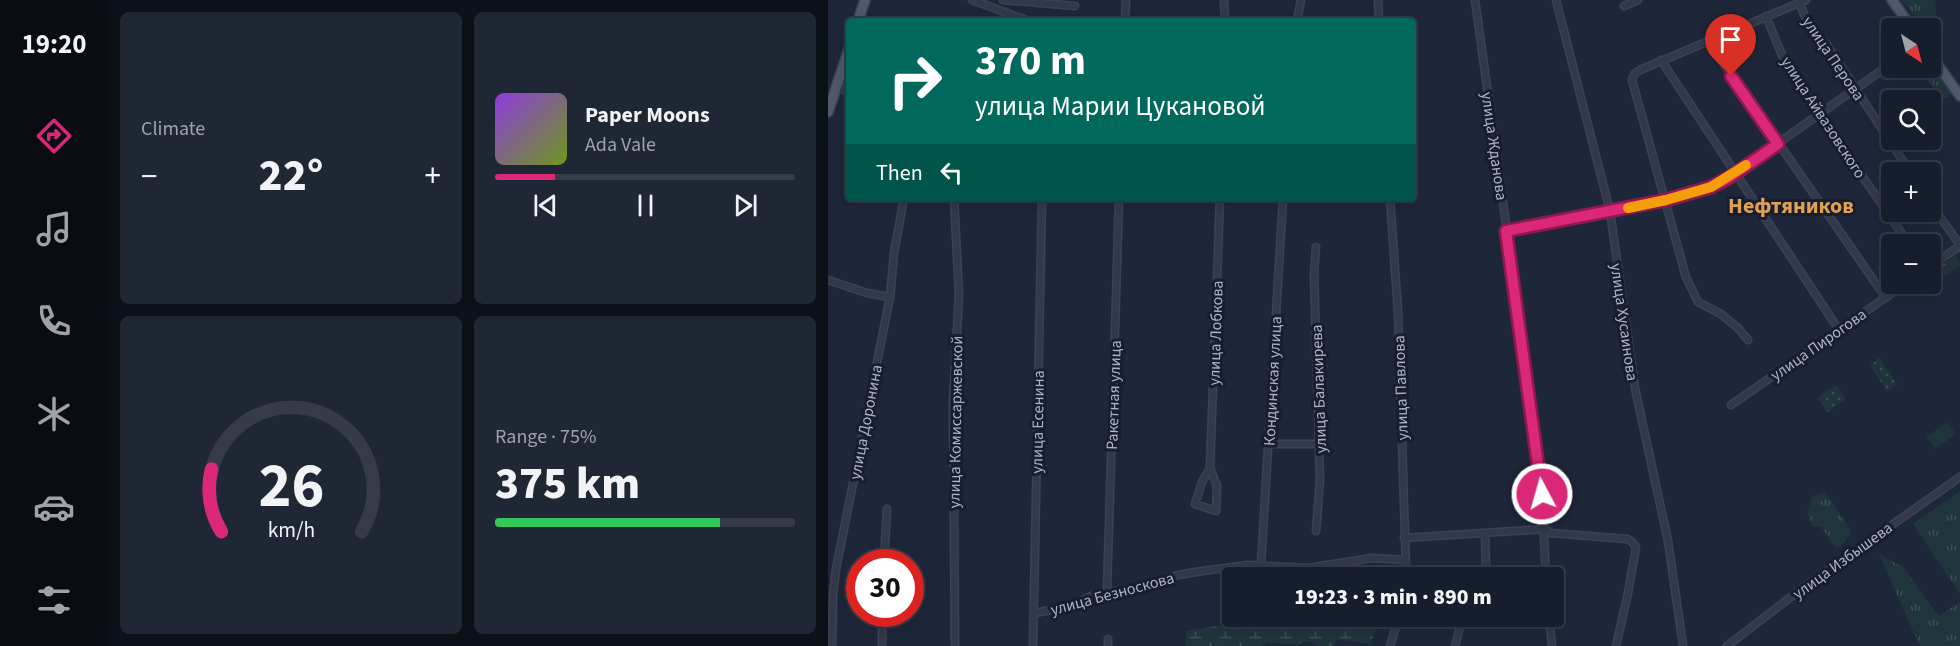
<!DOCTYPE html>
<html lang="en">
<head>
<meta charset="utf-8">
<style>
  :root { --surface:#161d2c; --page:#1f2634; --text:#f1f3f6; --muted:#9ea2a9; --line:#353b48; --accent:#db2777 }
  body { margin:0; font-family:"Source Sans 3",sans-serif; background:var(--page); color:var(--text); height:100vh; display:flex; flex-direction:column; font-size:22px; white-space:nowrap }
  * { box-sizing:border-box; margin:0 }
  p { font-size:20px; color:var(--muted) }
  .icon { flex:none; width:33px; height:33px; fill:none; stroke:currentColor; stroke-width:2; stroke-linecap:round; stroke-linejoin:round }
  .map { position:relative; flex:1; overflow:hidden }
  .drawer { display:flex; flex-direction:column; gap:12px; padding:12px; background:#0c1018; width:720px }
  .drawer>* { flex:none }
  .hud { position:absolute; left:18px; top:18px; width:570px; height:183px; border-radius:6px; box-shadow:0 3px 15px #0003,0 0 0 2px var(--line); background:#00695c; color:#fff; overflow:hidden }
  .needle { width:39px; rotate:144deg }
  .buttons { position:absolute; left:1053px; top:18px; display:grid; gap:12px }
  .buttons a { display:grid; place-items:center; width:60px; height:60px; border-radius:6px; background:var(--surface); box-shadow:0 3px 15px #0003,0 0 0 2px var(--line); font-size:30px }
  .speed { position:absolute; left:18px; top:549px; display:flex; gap:12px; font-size:30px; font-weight:700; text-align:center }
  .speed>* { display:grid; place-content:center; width:78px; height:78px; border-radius:50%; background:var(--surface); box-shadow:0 3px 15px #0003,0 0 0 2px var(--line); line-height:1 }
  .speed .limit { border:9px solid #d22; background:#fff; color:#111 }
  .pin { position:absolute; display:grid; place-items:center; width:51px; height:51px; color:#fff; margin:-62px -26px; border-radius:50% 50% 50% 0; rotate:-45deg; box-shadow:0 0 6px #0007 }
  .pin .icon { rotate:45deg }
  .me { position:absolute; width:66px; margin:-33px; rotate:354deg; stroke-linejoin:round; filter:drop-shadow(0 0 4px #0008) }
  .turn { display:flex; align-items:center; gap:21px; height:126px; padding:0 30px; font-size:27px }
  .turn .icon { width:78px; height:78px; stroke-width:2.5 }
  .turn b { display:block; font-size:42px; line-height:51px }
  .then { display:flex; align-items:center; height:57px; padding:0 30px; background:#0003; gap:12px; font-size:22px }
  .big { font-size:45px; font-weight:800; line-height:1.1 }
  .drawer .card { flex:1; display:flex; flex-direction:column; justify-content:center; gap:9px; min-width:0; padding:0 21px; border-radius:9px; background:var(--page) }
  .drawer .dial { align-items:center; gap:0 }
  .dial svg { height:156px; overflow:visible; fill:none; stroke:var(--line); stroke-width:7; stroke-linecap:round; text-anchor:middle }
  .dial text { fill:var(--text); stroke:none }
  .song { display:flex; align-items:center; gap:18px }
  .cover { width:72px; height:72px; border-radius:9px; background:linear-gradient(135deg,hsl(270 70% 55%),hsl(80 70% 35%)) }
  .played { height:6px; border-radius:3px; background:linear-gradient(90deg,var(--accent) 20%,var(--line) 20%) }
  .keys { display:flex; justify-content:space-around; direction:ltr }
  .heat { display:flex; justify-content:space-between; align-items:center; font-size:33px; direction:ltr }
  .charge { height:9px; border-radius:4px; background:linear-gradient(90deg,#34c759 75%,var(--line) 0) }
  .drawer .tiles { flex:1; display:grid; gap:12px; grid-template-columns:repeat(2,1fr) }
  .trip { position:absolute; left:394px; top:567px; width:342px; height:60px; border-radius:6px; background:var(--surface); box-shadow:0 3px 15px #0003,0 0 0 2px var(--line); font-weight:800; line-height:60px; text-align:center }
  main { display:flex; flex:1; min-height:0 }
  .tab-bar { display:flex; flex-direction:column; width:108px; justify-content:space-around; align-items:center; background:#090c12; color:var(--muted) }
  .tab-bar .icon { width:42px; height:42px }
  .tab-bar .current { color:var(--accent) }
  .tab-bar b { font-size:27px; color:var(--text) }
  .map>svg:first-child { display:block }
  .grass { fill:url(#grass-tufts) }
  .forest { fill:url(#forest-firs) }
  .wetland { fill:url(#wetland-marsh) }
  .park { fill:url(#park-dots) }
  .pitch { fill:#20353b }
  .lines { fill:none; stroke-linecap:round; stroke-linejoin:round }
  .minor-casing { stroke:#3c4254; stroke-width:9 }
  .primary-casing { stroke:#3c4254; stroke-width:12 }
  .minor { stroke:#32394a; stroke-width:6 }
  .primary { stroke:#50586b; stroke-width:9 }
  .route-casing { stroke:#8e194d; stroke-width:15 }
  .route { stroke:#db2777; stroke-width:10 }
  .slow { stroke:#f59e0b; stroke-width:10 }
  .labels { text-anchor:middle; stroke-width:6; stroke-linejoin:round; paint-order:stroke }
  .street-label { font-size:16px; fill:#adb3c7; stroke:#181e2f }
  .district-label { font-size:22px; font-weight:bold; fill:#dea151; stroke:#181e2f }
</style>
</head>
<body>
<main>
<nav class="tab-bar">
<b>19:20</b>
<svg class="icon current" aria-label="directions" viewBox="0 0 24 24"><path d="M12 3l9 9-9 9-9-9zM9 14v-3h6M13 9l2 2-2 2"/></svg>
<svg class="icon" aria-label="music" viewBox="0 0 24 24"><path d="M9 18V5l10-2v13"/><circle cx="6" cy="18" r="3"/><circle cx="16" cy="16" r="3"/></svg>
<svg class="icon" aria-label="phone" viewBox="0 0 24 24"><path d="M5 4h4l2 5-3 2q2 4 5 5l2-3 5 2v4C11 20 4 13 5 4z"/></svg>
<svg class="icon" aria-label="climate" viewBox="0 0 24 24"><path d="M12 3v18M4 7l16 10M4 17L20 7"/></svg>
<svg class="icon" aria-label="car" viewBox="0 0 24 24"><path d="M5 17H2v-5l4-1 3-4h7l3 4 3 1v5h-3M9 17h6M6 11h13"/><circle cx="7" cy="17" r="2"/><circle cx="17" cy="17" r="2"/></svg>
<svg class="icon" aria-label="filters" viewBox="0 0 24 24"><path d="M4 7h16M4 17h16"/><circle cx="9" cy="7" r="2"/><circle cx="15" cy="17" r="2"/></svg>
</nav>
<section class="drawer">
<div class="tiles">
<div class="card"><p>Climate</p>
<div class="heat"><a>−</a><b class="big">22°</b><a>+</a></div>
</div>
<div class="card">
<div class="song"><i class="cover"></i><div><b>Paper Moons</b><p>Ada Vale</p></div></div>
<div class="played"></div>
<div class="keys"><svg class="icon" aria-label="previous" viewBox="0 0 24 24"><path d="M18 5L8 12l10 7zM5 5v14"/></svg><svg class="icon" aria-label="pause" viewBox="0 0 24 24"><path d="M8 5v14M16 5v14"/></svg><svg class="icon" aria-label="next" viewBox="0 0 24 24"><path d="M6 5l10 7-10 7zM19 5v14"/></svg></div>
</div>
<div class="card dial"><svg viewBox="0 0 100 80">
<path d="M14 69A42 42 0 1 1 86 69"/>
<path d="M14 69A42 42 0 0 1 9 37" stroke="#db2777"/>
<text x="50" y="56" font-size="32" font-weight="700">26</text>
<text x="50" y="72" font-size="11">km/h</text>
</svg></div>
<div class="card"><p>Range · 75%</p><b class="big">375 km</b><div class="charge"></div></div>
</div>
</section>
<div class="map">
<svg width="1132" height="646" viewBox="0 0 1132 646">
  <defs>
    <pattern id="grass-tufts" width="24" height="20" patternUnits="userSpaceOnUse" patternTransform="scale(1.5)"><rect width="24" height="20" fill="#20353b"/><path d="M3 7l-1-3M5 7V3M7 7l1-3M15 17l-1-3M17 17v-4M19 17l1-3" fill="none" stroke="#3e5056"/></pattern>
    <pattern id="forest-firs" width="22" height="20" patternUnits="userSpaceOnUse" patternTransform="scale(1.5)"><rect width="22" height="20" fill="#20353b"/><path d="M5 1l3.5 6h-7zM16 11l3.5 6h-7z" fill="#3e5056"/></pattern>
    <pattern id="wetland-marsh" width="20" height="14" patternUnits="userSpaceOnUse" patternTransform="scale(1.5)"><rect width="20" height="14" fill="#20353b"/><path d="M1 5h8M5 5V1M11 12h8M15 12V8" fill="none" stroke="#3e5056"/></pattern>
    <pattern id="park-dots" width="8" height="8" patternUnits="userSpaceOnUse" patternTransform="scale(1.5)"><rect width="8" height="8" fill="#20353b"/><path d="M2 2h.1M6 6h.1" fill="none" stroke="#3e5056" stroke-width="1.8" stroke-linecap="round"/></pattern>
  </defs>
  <rect width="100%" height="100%" fill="#1e273a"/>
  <path class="grass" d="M1074,0h33l1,10 -2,19 -3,3 -1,-4h-8z
    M1103,63l21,30 -10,8 -17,-25 2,-3 -4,-5h7z
    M1132,491v103l-47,-70z
    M997,492l26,38c-3,9 -6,14 -15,18l-15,-21 -9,-1 -5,-14 5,-16z
    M1051,554l24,13 36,49 21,-14v44h-40z"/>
  <path class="forest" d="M1128,255l4,10 -25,18v6l-9,6 -9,-11h13l1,-11z"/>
  <path class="wetland" d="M405,614v2l76,1 6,2 14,-3 50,1 -8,27 -34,-5 -3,7h-16l-11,-5 -11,4 -29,-3 -5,4h-76v-15l38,-6z"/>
  <path class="park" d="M1051,358l18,26 -10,7 -17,-26z
    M1008,385l10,14 -18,13 -11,-14z"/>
  <path class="pitch" d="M1119,422l9,12 -21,15 -9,-12z"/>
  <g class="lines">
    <g class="minor-casing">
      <path id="minor" d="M144,0l57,21
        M175,0l72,6
        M396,0l1,21
        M550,0l1,21
        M647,0l66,477 5,101
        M728,0l54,211 25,177 33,153 15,105
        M972,2c4,18 14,30 27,43l83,127
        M796,6l14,-6
        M938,16l20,49 123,179
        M297,21l1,-21
        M469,21l4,-21
        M883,39l9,20 166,239
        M833,60l178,270
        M8,88l13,3
        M126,198l5,96 -6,110 2,242
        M562,198l8,114 8,256 -2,10
        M1102,203l30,42
        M678,231l160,-31 45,-13 19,-10 162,-114
        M1102,266l30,-20
        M0,280l39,13 23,4
        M920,340l-10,-12 -17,-14 -23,-12 -12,-25 -54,-197 3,-7 5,-3 166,-70
        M903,405l174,-121
        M441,444h50
        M382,468l-8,14 -7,22 21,7 1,-25 -7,-18 10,-270
        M488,531l4,-51 -6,-207 2,-26
        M576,538l141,-9 6,4 76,6 4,2 5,6 -8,46 -12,53
        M56,562l3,-53
        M433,565l22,-367
        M654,578l4,-10 -1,-35
        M279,592l12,-394
        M206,613l35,-6 24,-12 50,-8 35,-12 24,-4 46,-6 60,3 64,-10 33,2
        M721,616l3,30
        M280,639v7
        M4,646l1,-50 3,-27 54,-272 4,-44 10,-55
        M54,646v-32
        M205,646l9,-448
        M562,646l9,-30
        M627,646l8,-30
        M899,646l77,-59 156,-110"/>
    </g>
    <g class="primary-casing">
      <path id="primary" d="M1064,0l20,28
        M30,21l7,-21
        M1102,54l30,42
        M0,112l21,-63"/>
    </g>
    <use href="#minor" class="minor"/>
    <use href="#primary" class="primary"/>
  </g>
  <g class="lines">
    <g class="route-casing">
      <path id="route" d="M714,494l-36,-263 160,-31 45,-13 19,-10 48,-33 -47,-68"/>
    </g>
    <use href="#route" class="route"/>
    <path class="slow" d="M800,208l38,-8 45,-13 35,-22"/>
  </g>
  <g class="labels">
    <g class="street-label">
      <text transform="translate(1006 58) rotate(56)" y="6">улица Перова</text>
      <text transform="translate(996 117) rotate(57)" y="6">улица Айвазовского</text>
      <text transform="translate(667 146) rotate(82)" y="6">улица Жданова</text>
      <text transform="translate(797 322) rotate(82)" y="6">улица Хусаинова</text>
      <text transform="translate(387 333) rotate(-88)" y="6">улица Лобкова</text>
      <text transform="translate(990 344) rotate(-35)" y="6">улица Пирогова</text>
      <text transform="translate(444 381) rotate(-87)" y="6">Кондинская улица</text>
      <text transform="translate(572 388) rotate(-92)" y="6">улица Павлова</text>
      <text transform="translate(490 389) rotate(-92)" y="6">улица Балакирева</text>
      <text transform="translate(285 395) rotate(-88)" y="6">Ракетная улица</text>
      <text transform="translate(37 422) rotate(-79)" y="6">улица Доронина</text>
      <text transform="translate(127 422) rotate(-89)" y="6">улица Комиссаржевской</text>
      <text transform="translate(209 422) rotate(-89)" y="6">улица Есенина</text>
      <text transform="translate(1014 560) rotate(-36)" y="6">улица Избышева</text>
      <text transform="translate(284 593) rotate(-15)" y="6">улица Безноскова</text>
    </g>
    <g class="district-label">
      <text x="963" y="213">Нефтяников</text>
    </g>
  </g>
</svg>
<div class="buttons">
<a><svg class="needle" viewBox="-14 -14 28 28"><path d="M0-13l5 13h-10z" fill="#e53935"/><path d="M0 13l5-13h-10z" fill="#9ea2a9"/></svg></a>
<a><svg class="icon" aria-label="search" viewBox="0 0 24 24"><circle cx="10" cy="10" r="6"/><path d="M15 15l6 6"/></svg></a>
<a>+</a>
<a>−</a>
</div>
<div class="speed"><div class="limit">30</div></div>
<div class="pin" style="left:903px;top:76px;background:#d93025"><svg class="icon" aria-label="arrive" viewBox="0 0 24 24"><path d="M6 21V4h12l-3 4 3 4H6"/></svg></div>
<svg class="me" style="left:714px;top:494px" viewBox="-20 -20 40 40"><circle r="17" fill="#db2777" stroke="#fff" stroke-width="3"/><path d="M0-11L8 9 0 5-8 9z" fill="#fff"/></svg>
<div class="trip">19:23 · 3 min · 890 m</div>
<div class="hud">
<div class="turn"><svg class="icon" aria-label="right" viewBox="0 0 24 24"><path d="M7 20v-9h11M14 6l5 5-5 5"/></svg><div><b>370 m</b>улица Марии Цукановой</div></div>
<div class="then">Then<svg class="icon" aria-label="left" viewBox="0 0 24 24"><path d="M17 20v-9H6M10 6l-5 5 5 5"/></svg></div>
</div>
</div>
</main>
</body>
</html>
